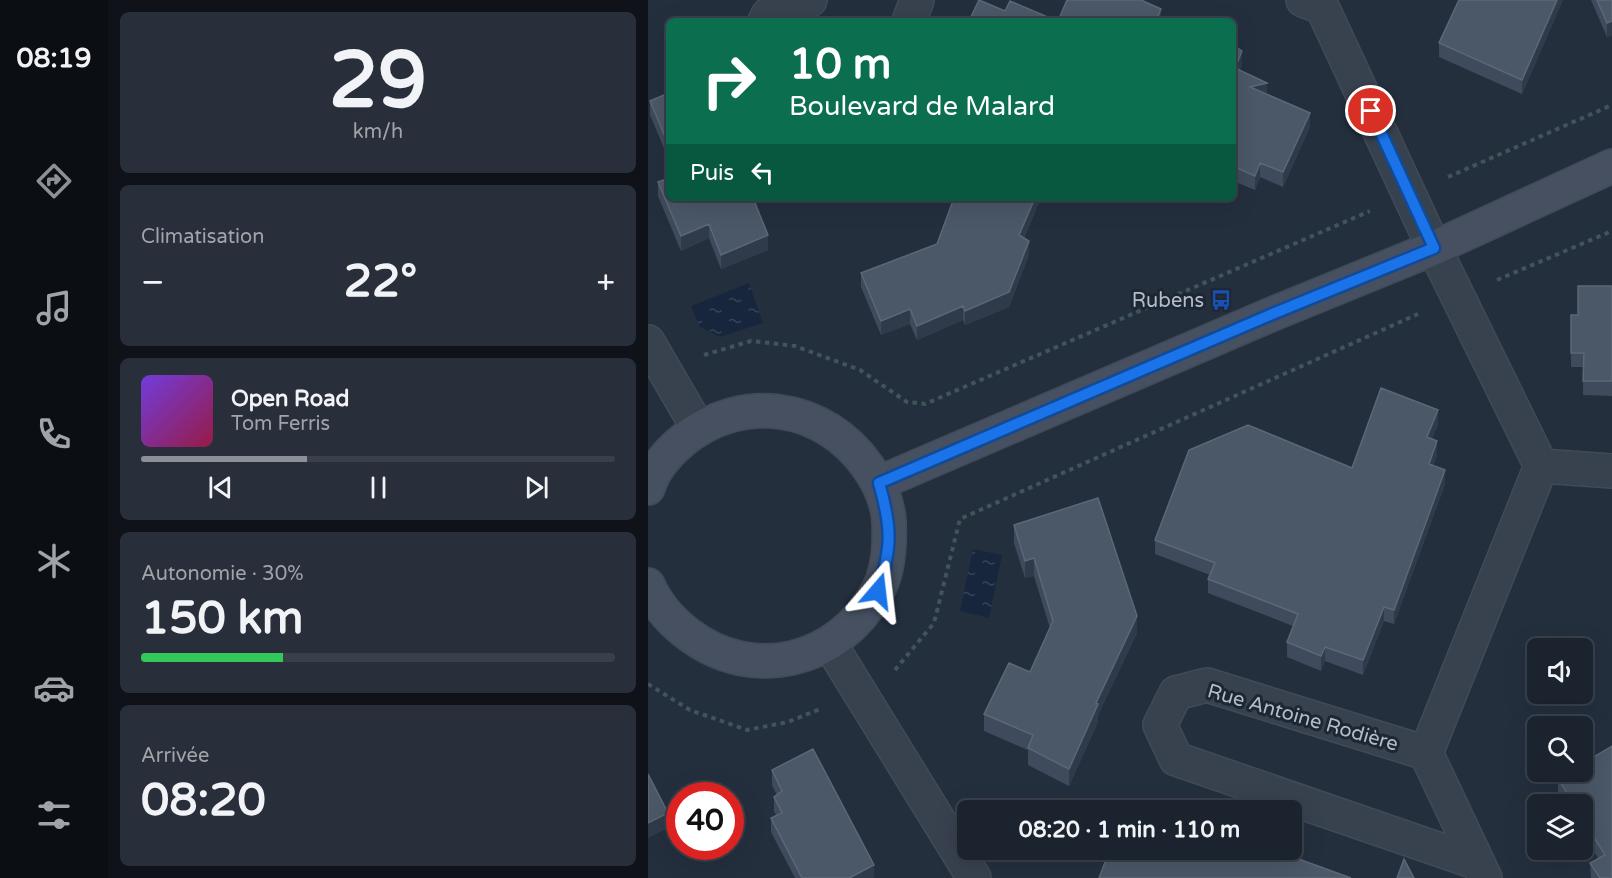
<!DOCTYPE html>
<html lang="fr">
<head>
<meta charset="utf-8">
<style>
  :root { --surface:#1b232e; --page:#282f3a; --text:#f1f3f6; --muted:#a0a4aa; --line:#39404a; --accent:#8c9099 }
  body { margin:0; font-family:"Varela Round",sans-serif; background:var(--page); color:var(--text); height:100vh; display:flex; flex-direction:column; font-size:22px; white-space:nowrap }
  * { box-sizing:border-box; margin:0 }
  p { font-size:20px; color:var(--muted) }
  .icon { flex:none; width:33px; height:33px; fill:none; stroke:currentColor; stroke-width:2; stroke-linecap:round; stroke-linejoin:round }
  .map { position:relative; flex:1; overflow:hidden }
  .panel { display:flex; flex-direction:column; gap:12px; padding:12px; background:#0f1319; width:540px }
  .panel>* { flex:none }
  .top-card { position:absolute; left:18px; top:18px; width:570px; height:183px; border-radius:9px; box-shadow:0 6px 24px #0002,0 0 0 2px var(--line); background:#0b6e4f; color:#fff; overflow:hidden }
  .fabs { position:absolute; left:879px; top:638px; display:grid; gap:12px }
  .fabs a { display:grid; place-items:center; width:66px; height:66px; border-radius:9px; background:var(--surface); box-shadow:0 6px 24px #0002,0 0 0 2px var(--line); font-size:30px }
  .speed { position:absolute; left:18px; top:782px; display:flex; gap:12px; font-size:30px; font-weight:700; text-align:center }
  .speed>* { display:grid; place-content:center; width:78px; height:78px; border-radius:50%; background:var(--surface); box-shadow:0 6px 24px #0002,0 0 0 2px var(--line); line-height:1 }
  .speed .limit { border:9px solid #d22; background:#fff; color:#111 }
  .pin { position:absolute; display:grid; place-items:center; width:51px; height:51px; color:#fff; margin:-26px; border:3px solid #fff; border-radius:50%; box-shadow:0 2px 6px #0007 }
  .me { position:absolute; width:66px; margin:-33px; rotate:17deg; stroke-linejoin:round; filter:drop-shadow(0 0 4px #0008) }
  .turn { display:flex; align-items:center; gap:21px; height:126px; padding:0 24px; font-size:27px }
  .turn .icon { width:78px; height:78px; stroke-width:2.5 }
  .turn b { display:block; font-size:42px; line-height:51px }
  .then { display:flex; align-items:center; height:57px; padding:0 24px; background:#0003; gap:12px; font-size:22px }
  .big { font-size:45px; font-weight:800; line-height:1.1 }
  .panel .widget { flex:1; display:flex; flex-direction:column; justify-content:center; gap:9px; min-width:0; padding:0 21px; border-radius:9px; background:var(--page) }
  .panel .dial { align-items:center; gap:0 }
  .dial b { font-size:78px; line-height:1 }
  .song { display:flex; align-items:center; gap:18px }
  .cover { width:72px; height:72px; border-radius:9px; background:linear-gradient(135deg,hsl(260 70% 55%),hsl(340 70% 35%)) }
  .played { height:6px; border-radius:3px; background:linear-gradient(90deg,var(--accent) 35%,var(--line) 35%) }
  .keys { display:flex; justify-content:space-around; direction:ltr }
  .heat { display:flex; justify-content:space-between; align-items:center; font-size:33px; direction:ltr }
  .charge { height:9px; border-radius:4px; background:linear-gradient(90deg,#34c759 30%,var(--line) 0) }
  .trip { position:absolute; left:309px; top:800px; width:345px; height:60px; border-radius:9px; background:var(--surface); box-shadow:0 6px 24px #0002,0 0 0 2px var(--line); font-weight:800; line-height:60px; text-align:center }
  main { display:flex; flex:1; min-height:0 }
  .dock { display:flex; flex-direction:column; width:108px; justify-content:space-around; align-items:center; background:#0b0e12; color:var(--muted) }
  .dock .icon { width:42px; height:42px }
  .dock .active { color:var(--accent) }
  .dock b { font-size:27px; color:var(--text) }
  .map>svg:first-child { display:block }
  .water { fill:url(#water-ripples) }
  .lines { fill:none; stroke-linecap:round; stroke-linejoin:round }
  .street-casing { stroke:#414a57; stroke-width:36 }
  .secondary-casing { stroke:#414a57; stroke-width:36 }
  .path { stroke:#3f5557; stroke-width:4; stroke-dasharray:4.5 4.5; stroke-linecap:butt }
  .street { stroke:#38414e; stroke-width:33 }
  .secondary { stroke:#465061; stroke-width:33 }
  .wall { fill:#3f4b5c }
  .shaded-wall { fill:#2f3b4b }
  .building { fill:#4b5868; stroke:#5c6777; stroke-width:1.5 }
  .route-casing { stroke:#114b97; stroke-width:15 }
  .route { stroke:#1a73e8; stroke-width:10 }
  .labels { text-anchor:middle; stroke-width:6; stroke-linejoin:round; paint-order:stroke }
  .poi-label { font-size:20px; fill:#b4bcc9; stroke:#1d2633; text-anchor:end }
  .street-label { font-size:20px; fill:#b4bcc9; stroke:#1d2633 }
</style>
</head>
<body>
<main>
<nav class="dock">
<b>08:19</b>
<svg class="icon active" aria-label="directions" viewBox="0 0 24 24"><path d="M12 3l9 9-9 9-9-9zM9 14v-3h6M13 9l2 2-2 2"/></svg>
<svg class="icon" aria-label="music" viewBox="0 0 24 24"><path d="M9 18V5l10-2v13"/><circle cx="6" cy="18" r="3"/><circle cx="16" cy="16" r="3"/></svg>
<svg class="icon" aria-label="phone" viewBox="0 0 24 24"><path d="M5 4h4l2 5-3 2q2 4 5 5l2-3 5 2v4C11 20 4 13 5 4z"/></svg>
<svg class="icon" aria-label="climate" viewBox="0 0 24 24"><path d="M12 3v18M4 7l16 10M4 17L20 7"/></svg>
<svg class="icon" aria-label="car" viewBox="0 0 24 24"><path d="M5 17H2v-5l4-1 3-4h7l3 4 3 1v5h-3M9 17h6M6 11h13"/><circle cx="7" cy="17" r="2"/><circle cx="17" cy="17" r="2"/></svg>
<svg class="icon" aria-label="filters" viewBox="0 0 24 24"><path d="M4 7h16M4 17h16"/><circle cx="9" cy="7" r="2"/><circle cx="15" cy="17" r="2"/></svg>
</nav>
<section class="panel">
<div class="widget dial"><b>29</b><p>km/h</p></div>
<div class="widget"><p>Climatisation</p>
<div class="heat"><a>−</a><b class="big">22°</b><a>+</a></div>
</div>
<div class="widget">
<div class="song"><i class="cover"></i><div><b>Open Road</b><p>Tom Ferris</p></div></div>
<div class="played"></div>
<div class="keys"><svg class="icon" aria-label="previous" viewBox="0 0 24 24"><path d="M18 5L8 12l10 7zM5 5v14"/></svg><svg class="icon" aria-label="pause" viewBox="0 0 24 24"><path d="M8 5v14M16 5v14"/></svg><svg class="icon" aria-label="next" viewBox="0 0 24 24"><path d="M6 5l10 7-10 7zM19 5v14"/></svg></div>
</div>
<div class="widget"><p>Autonomie · 30%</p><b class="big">150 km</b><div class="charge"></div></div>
<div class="widget"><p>Arrivée</p><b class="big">08:20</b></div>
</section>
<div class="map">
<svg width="964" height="878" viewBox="0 0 964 878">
  <defs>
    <pattern id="water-ripples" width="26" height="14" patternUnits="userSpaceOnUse" patternTransform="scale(1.5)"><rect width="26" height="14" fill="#17263c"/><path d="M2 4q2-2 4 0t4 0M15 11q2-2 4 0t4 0" fill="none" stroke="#364457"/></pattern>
  </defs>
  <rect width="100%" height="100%" fill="#242f3e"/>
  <path class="water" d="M101,283l14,40 -43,14 -20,-10 -9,-21z
    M325,549l29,6 -13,63 -29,-7z"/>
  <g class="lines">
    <g class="street-casing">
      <path id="street" d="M655,0l19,7 112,241 107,218 -115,287 59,125
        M117,21l3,-6 42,-15
        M261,21l8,-21
        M0,342l50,86
        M893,466l71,5
        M182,644l144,234
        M778,753l-219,-68 -31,8 -16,32 16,34 302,104"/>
    </g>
    <g class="secondary-casing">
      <path id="secondary" d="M231,483l391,-168 164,-67 178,-82
        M0,488c5,-18 20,-35 34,-47 60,-49 142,-37 186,26 11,16 20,35 21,55 1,23 0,50 -12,70 -39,71 -125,91 -189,42 -17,-13 -32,-30 -40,-49"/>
    </g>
    <path class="path" d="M800,177l164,-72
      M849,280l115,-49
      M56,355l47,-14 44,5 65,24 47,32 18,2 445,-193
      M247,670l39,-47 26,-104 458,-205
      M0,684l42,26 57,20 41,-8 32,-13"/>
    <use href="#street" class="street"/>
    <use href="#secondary" class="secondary"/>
  </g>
  <path class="wall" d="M811,0h104l-41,94 -83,-37v-14z
    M943,0h21v35l-5,2z
    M585,45l9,21 -2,4 27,25 43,32 -27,60 -23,-10 -5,13 -22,-9z
    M21,93v67l-19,-45v-14z
    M10,182l110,68 -47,19 -12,-31 -28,13 -23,-55z
    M393,198l-17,40 5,17 -20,52 -44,18 -2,-5 -46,20 -7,-16 -29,11 -20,-48v-14l76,-29z
    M964,286v110l-29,-1v-28h-12v-52h7z
    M790,424l-6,15 5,17 -4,9 12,19 -51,140 -10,-3 -21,54 -38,-14 -4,10 -34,-14v-15l6,-16 -85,-33v-14l2,-4 -55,-21v-14l197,-72z
    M366,525l123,108 -39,82v7l-29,64 -41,-21v-15l-44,-19v-17l46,-42 20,-44 -16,-52 -9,2 -11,-35z
    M964,746v132h-21l-1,-15 8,-5 -16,-26v-28h-17l-7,-11v-14z
    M124,770l102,108h-79l-24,-46v-14l5,-3 -2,-4v-14l3,-2 -5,-10z"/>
  <path class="shaded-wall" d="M909,0h6l-41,94v-14z
    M513,9v12l-4,-2z
    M964,21v14l-5,2v-14z
    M594,51v15l-7,16v-14z
    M619,83v14l-17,-10z
    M662,113v14l-27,60v-15z
    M612,163v14l-5,13v-14z
    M387,198h6l-22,51v-14z
    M61,224v14l-28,13v-15z
    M120,235v15l-47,19v-14z
    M381,241v14l-20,52 -44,18v-14z
    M315,306v14l-46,20v-14z
    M262,309v15l-29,11v-14z
    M790,410v14l-11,27v-14z
    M789,441v15l-8,22v-14z
    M797,470v14l-51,140v-14z
    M386,558v18l-9,2v-17z
    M736,607v14l-21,54v-15z
    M489,616v17l-39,82v7l-29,64v-17l27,-66z
    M677,647v14l-4,10v-15z
    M20,813v15l-20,10v-15z
    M226,865v13h-23v-1z"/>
  <path class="building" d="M331,0l26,11 5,-10 47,20h-88z
    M419,0h74l20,9 -4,10 7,2h-106z
    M811,0h98l-35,80 -83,-37z
    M949,0h15v21l-5,2z
    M585,45l9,6 -7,17 32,15 -17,4 60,26 -27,59 -23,-9 -5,13 -22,-10z
    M21,93v53l-19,-45z
    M21,178v20h84l15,37 -47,20 -12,-31 -28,12 -23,-54z
    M306,198h81l-16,37 10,6 -20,51 -44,19 -2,-5 -46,20 -7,-17 -29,12 -20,-48 76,-29z
    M930,286h34v95h-29l1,-28h-13v-38h7z
    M733,388l57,22 -11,27 10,4 -8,23 16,6 -51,140 -10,-3 -21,53 -38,-13 -4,9 -34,-14 11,-28 -90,-35 7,-16 -60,-23 34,-90 59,-25 104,43z
    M450,498l39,118 -41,87 2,1 -29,65 -41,-21 5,-13 -49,-21 25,-51 21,9 23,-51 -19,-63 -9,3 -11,-36z
    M964,746v132h-12l-10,-15 15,-8 -23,-37v-14h-8l-16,-25 13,-8h11v-7z
    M165,749l61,116 -23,12v1h-49l-31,-60 11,-5 -8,-16 8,-6 -10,-21z
    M0,774l20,39 -20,10z
    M478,805l15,5h-17z
    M462,849h161l80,29h-252z
    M756,859l10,19h-17z"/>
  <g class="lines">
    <g class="route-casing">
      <path id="route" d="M230,591c14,-44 14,-63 1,-108l391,-168 164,-67 -63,-137"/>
    </g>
    <use href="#route" class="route"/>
  </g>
  <defs>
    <g id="bus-bare" transform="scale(1.62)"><path d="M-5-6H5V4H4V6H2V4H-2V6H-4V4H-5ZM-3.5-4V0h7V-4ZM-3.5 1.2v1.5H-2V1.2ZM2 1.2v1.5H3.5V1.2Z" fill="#1a4fb4" stroke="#1d2633" stroke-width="2.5" paint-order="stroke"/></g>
  </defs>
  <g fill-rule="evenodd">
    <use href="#bus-bare" x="573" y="300"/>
  </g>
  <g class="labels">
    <g class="poi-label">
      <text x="556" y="307">Rubens</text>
    </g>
    <g class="street-label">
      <text transform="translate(655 717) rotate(16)" y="7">Rue Antoine Rodière</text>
    </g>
  </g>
</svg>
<div class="fabs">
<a><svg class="icon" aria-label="sound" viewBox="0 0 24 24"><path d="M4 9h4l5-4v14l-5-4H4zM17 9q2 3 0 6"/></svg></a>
<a><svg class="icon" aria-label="search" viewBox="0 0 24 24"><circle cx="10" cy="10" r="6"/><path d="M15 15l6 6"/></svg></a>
<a><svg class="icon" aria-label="layers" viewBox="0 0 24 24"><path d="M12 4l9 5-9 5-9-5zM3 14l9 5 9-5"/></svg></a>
</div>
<div class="speed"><div class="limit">40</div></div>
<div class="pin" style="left:723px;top:111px;background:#d93025"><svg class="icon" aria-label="arrive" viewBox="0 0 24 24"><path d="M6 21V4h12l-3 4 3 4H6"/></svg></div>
<svg class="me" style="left:230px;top:591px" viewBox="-20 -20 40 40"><path d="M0-17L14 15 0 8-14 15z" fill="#1a73e8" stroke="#fff" stroke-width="4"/></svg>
<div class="trip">08:20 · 1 min · 110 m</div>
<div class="top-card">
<div class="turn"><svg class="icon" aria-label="right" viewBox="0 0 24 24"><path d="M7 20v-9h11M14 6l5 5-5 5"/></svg><div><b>10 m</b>Boulevard de Malard</div></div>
<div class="then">Puis<svg class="icon" aria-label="left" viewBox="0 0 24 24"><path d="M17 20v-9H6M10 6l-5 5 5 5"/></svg></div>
</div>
</div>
</main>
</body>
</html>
